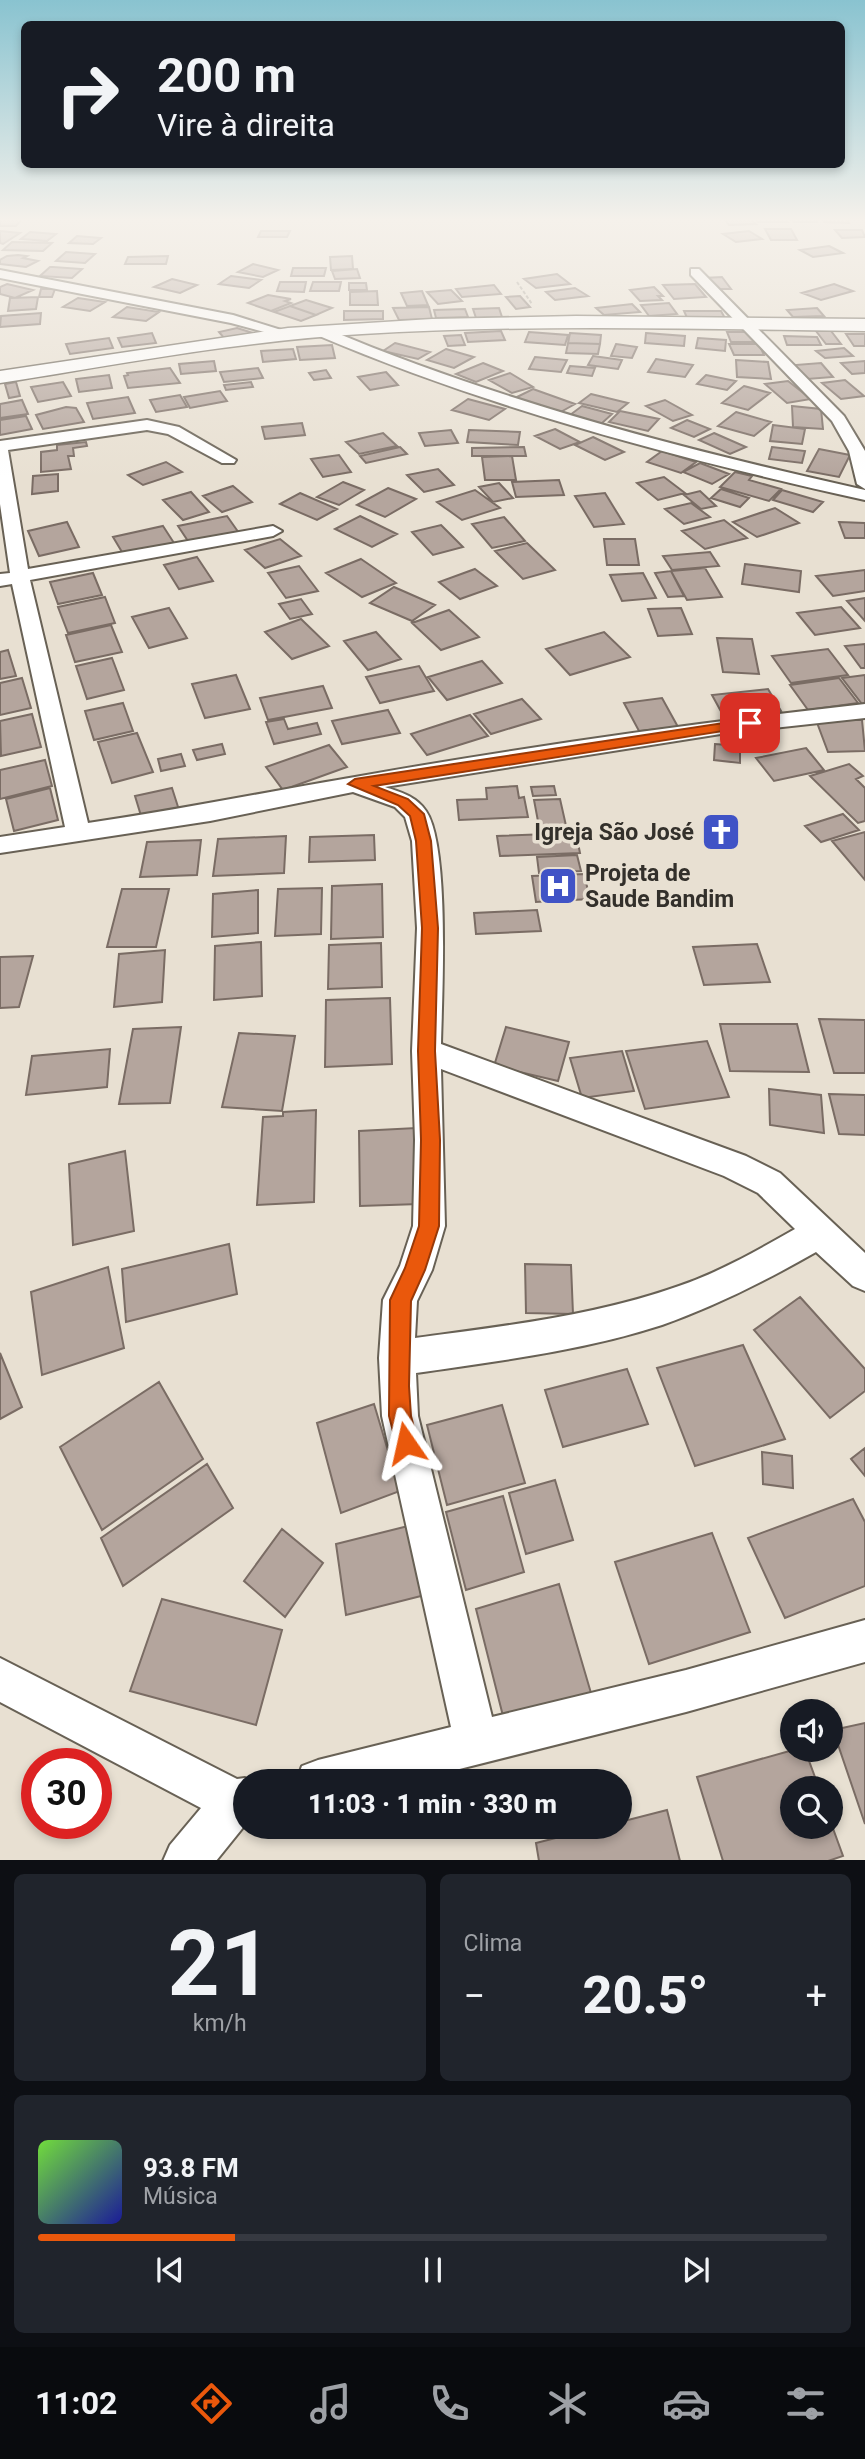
<!DOCTYPE html>
<html lang="pt">
<head>
<meta charset="utf-8">
<style>
  :root { --surface:#171b24; --page:#20242c; --text:#f1f3f6; --muted:#9ea1a6; --line:#363941; --accent:#ea580c }
  body { margin:0; font-family:Roboto,sans-serif; background:var(--page); color:var(--text); height:100vh; display:flex; flex-direction:column; font-size:26px; white-space:nowrap }
  * { box-sizing:border-box; margin:0 }
  p { font-size:23px; color:var(--muted) }
  .icon { flex:none; width:38px; height:38px; fill:none; stroke:currentColor; stroke-width:2; stroke-linecap:round; stroke-linejoin:round }
  .map { position:relative; height:1860px; overflow:hidden }
  .details { display:flex; flex-direction:column; gap:14px; padding:14px; background:#0d0f14; flex:1 }
  .details>* { flex:none }
  .top-card { position:absolute; left:21px; top:21px; width:824px; height:147px; border-radius:10px; box-shadow:0 4px 10px #0003; background:#171b24; color:var(--text); overflow:hidden }
  .tools { position:absolute; left:780px; top:1699px; display:grid; gap:14px }
  .tools a { display:grid; place-items:center; width:63px; height:63px; border-radius:50%; background:var(--surface); box-shadow:0 4px 10px #0003; font-size:35px }
  .speed { position:absolute; left:21px; top:1748px; display:flex; gap:14px; font-size:35px; font-weight:700; text-align:center }
  .speed>* { display:grid; place-content:center; width:91px; height:91px; border-radius:50%; background:var(--surface); box-shadow:0 4px 10px #0003; line-height:1 }
  .speed .limit { border:10px solid #d22; background:#fff; color:#111 }
  .pin { position:absolute; display:grid; place-items:center; width:60px; height:60px; color:#fff; margin:-30px; border-radius:14px; box-shadow:0 4px 10px #0006 }
  .me { position:absolute; width:77px; margin:-38px; rotate:349deg; stroke-linejoin:round; filter:drop-shadow(0 0 5px #0008) }
  .turn { display:flex; align-items:center; gap:24px; height:147px; padding:0 21px; font-size:32px }
  .turn .icon { width:91px; height:91px; stroke-width:2.5 }
  .turn b { display:block; font-size:49px; line-height:60px }
  .big { font-size:52px; font-weight:800; line-height:1.1 }
  .details .card { flex:1; display:flex; flex-direction:column; justify-content:center; gap:10px; min-width:0; padding:0 24px; border-radius:10px; background:var(--page) }
  .details .dial { align-items:center; gap:0 }
  .dial b { font-size:91px; line-height:1 }
  .song { display:flex; align-items:center; gap:21px }
  .cover { width:84px; height:84px; border-radius:10px; background:linear-gradient(135deg,hsl(100 70% 55%),hsl(240 70% 35%)) }
  .played { height:7px; border-radius:4px; background:linear-gradient(90deg,var(--accent) 25%,var(--line) 25%) }
  .keys { display:flex; justify-content:space-around; direction:ltr }
  .heat { display:flex; justify-content:space-between; align-items:center; font-size:38px; direction:ltr }
  .details .tiles { flex:1; display:grid; gap:14px; grid-template-columns:1fr 1fr }
  .card:last-child { grid-column:span 2 }
  .trip { position:absolute; left:233px; top:1769px; width:399px; height:70px; border-radius:35px; background:var(--surface); box-shadow:0 4px 10px #0003; font-weight:800; line-height:70px; text-align:center }
  .tabs { display:flex; height:112px; justify-content:space-around; align-items:center; background:#090b0e; color:var(--muted) }
  .tabs .icon { width:49px; height:49px }
  .tabs .selected { color:var(--accent) }
  .tabs b { font-size:32px; color:var(--text) }
  .map>svg:first-child { display:block }
  .building { fill:#b4a59d; stroke:#7a6c64; stroke-width:2 }
  .lines { fill:none; stroke-linecap:round; stroke-linejoin:round }
  .street-casing { stroke:#686155; stroke-width:4 }
  .secondary-casing { stroke:#686155; stroke-width:3 }
  .path { stroke:#a19b91; stroke-width:2; stroke-dasharray:3.5 2; stroke-linecap:butt }
  .street { fill:#fff; fill-rule:evenodd }
  .secondary { fill:#fff; fill-rule:evenodd }
  .route { fill:#ea580c; stroke:#983908; stroke-width:2 }
  .labels { text-anchor:middle; stroke-width:7; stroke-linejoin:round; paint-order:stroke }
  .poi-label { font-size:23px; font-weight:bold; fill:#33302b; stroke:#e8e0d2; text-anchor:end }
</style>
</head>
<body>
<div class="map">
<svg width="865" height="1861" viewBox="0 0 865 1861">
  <rect width="100%" height="100%" fill="#e8e0d2"/>
  <path class="building" d="M723,218h27l6,6 -27,1z
    M755,218h30l3,4h-30z
    M790,218h24l3,4h-23z
    M822,218h25l2,5 -25,-1z
    M0,219h22l-6,7h-16z
    M765,229h26l6,11h-26z
    M835,230h27l3,7 -23,1z
    M0,231l20,2 -17,11 -3,-1z
    M261,231h29l-3,6h-29z
    M749,231l13,8 -26,3 -13,-8z
    M30,232l26,2 -9,7 -26,-2z
    M77,236l24,2 -8,6 -24,-1z
    M12,242l40,1 -9,8 -40,-1z
    M829,246l14,7 -30,4 -13,-7z
    M66,252l29,2 -10,9 -29,-2z
    M18,255l9,1 -4,2 15,3 -12,6 -26,-3v-4l7,-4z
    M168,256l-2,8h-41l3,-7z
    M352,256l1,13 -22,1 -1,-13z
    M253,264l25,6 -15,7 -25,-5z
    M50,267h3l29,2 -10,9 -32,-2z
    M293,268h33l-2,8h-33z
    M357,269l3,9 -25,1 -3,-8z
    M557,274l13,10 -34,4 -12,-9z
    M231,276l30,4 -12,8 -30,-4z
    M722,277l9,12h-19l-8,-11z
    M172,279l25,6 -17,8 -26,-6z
    M280,282h26l-2,10 -27,-1z
    M313,282h28l-2,9h-29z
    M349,283h17l1,7h-18z
    M7,284l26,6 -18,8 -15,-4v-7z
    M695,284l11,13 -32,2 -11,-14z
    M834,284l19,7 -32,9 -19,-7z
    M494,285l7,9 -39,3 -6,-8z
    M654,287l9,9h-5l4,4 -22,1 -10,-11z
    M575,288l13,8 -33,4 -9,-8z
    M41,289h14l-3,8h-13z
    M451,290l11,11 -24,3 -11,-12z
    M377,291l1,14h-28v-13z
    M422,291l6,14 -21,1 -6,-13z
    M268,295l23,4 -6,2 6,2 -20,8 -23,-8z
    M520,296l10,11 -14,2 -10,-12z
    M38,297l-2,12 -28,2 2,-13z
    M78,298l27,4 -15,9 -27,-4z
    M306,300l26,8 -16,7 -26,-9z
    M669,303l8,11 -28,2 -8,-11z
    M632,304l8,8 -36,3 -8,-7z
    M290,306l26,9 -15,6 -27,-9z
    M127,307l32,5 -13,9 -33,-4z
    M429,307l3,12 -33,1 -6,-12z
    M499,308l3,9 -26,1 -3,-9z
    M817,308l7,8 -31,1 -6,-7z
    M465,309l3,8 -32,1 -2,-8z
    M344,311h39v8l-39,1z
    M684,311h37l5,9h-38z
    M41,313l-1,11 -40,3 1,-11z
    M237,328l16,5 -29,5 -5,-6z
    M501,331l4,9 -37,2 -3,-9z
    M816,331h15l10,13h-15z
    M529,332l39,3 -3,10 -40,-3z
    M727,332h22l5,10h-23z
    M152,333l4,10 -34,4 -4,-9z
    M570,333l31,2 -1,9 -32,-1z
    M646,333l39,3 -1,10 -39,-3z
    M846,334h19v12h-11z
    M461,335l4,10 -17,1 -4,-10z
    M784,336l33,1 4,8h-34z
    M109,338l4,10 -43,6 -4,-10z
    M698,338l28,2 -1,11 -29,-3z
    M395,343l35,9 -12,7 -35,-8z
    M568,343l32,1 -2,10 -32,-1z
    M616,344l21,3 -5,11 -21,-2z
    M729,344h30l5,11h-30z
    M332,345l3,13 -35,2 -3,-13z
    M844,348l9,8 -28,2 -9,-7z
    M293,349l3,10 -33,3 -2,-11z
    M446,349l28,8 -20,11 -27,-8z
    M593,356l29,4 -4,9 -30,-4z
    M535,357l32,3 -6,12 -32,-3z
    M656,359l37,6 -8,12 -37,-5z
    M736,360l32,2 3,17 -34,-2z
    M214,361l2,10 -35,3 -2,-10z
    M865,361v12l-13,1 -11,-11z
    M483,363l20,8 -27,11 -20,-8z
    M821,363l12,14 -26,2 -12,-14z
    M570,366l25,2 -3,8 -25,-3z
    M170,368l10,15 -52,5 -4,-12 4,-1 -1,-2z
    M258,368l5,10 -39,4 -4,-10z
    M326,370l5,8 -17,2 -5,-7z
    M386,372l12,13 -28,5 -12,-13z
    M510,373l23,14 -21,6 -23,-13z
    M109,375l3,13 -33,4 -3,-13z
    M706,375l30,6 -9,9 -30,-6z
    M845,380l19,16 -23,3 -19,-16z
    M788,381l23,18 -24,4 -22,-19z
    M16,382l4,14 -11,2 -4,-14z
    M63,382l8,14 -33,6 -7,-15z
    M251,382l2,5 -27,3 -2,-5z
    M744,386l26,7 -22,17 -26,-7z
    M533,389l42,15 -18,10 -42,-16z
    M220,391l7,10 -37,7 -6,-11z
    M591,394l37,9 -11,9 -38,-9z
    M180,395l7,12 -31,5 -6,-12z
    M128,397l7,16 -42,6 -6,-16z
    M468,399l37,10 -16,11 -37,-10z
    M22,400l6,14 -28,4v-14z
    M665,400l27,15 -19,6 -27,-15z
    M582,406l30,8 -11,10 -31,-9z
    M792,406l29,3 2,20 -30,-2z
    M66,407l10,1 8,14 -41,7 -7,-14z
    M620,411l39,8 -11,12 -39,-9z
    M736,412l35,10 -17,14 -36,-10z
    M26,416l6,13 -32,6v-15z
    M687,420l23,9 -16,8 -23,-9z
    M302,423l3,12 -40,4 -3,-12z
    M773,425l32,4 -3,15 -32,-3z
    M555,429l25,13 -20,7 -25,-13z
    M451,430l7,13 -33,3 -6,-13z
    M469,430l51,2 -2,13 -51,-3z
    M383,433l14,13 -38,8 -13,-12z
    M714,433l32,14 -16,7 -31,-14z
    M593,437l31,15 -19,8 -30,-15z
    M86,442l1,4 -14,2 1,8h-6l3,13 -30,3v-20l16,-2v-5z
    M400,447l7,7 -41,9 -6,-7z
    M524,447l2,9h-54v-8z
    M772,447l33,4 -3,12 -33,-4z
    M819,449l31,6 -11,22 -32,-6z
    M662,451l34,11 -15,11 -34,-11z
    M339,455l12,17 -28,5 -12,-18z
    M512,456l4,24h-31l-3,-23z
    M166,462l16,10 -39,13 -15,-10z
    M700,463l29,11 -17,10 -29,-12z
    M438,469l16,16 -30,7 -17,-17z
    M735,472l17,4 -3,4 32,9 -12,12 -49,-14z
    M58,474v17l-26,3 1,-18z
    M664,477l21,16 -27,7 -21,-17z
    M559,480l5,15 -48,2 -4,-15z
    M343,482l21,8 -25,15 -22,-8z
    M499,483l14,15 -20,4 -14,-15z
    M233,486l19,16 -30,10 -19,-16z
    M388,488l28,11 -31,18 -28,-12z
    M721,489l28,9 -9,9 -29,-9z
    M475,490l25,18 -38,12 -25,-18z
    M782,490l41,12 -10,10 -40,-12z
    M700,491l16,15 -15,3 -17,-14z
    M191,492l18,20 -26,8 -20,-20z
    M300,493l37,16 -20,11 -37,-16z
    M605,493l19,31 -30,3 -19,-31z
    M691,503l19,14 -26,7 -19,-15z
    M775,508l24,15 -42,14 -24,-15z
    M227,516l12,17 -49,11 -12,-18z
    M360,516l37,18 -25,13 -37,-18z
    M504,517l21,24 -33,7 -20,-24z
    M724,520l23,18 -42,11 -23,-18z
    M67,522l12,25 -40,9 -11,-25z
    M839,522l26,1v15h-20z
    M441,525l22,22 -30,8 -21,-23z
    M163,526l13,20 -51,11 -12,-20z
    M280,539l21,17 -36,12 -20,-18z
    M604,539h31l4,26h-32z
    M527,543l28,27 -32,9 -28,-28z
    M710,552l9,14 -47,4 -9,-14z
    M197,557l16,24 -34,8 -15,-24z
    M361,559l35,24 -34,14 -36,-24z
    M745,564l56,7 -2,21 -57,-8z
    M299,566l19,25 -32,7 -18,-25z
    M705,568l17,29 -35,3 -16,-29z
    M475,569l22,17 -37,13 -21,-17z
    M865,570v21l-32,5 -17,-20z
    M671,571l13,25 -16,1 -13,-24z
    M93,573l9,22 -44,9 -8,-22z
    M643,573l13,25 -34,3 -12,-26z
    M394,587l41,18 -23,16 -42,-18z
    M105,597l10,26 -47,10 -10,-26z
    M865,598v23l-18,-20z
    M301,599l11,15 -22,5 -11,-15z
    M841,607l19,21 -45,7 -18,-22z
    M169,608l18,30 -38,10 -17,-31z
    M681,608l11,26 -34,2 -10,-27z
    M449,610l30,27 -38,13 -29,-27z
    M301,619l28,27 -37,13 -27,-27z
    M111,625l11,27 -47,10 -9,-27z
    M376,632l25,27 -33,11 -24,-29z
    M604,632l26,25 -60,18 -24,-26z
    M717,638l35,1 7,35 -36,-2z
    M865,644v24h-4l-16,-22z
    M828,649l20,26 -57,8 -19,-27z
    M8,650l8,26 -16,3v-27z
    M112,658l12,32 -37,9 -11,-33z
    M482,661l20,22 -55,17 -19,-23z
    M419,666l15,25 -54,12 -14,-26z
    M236,675l14,34 -45,9 -13,-34z
    M865,675v28l-3,1 -20,-26z
    M22,678l9,30 -31,7v-32z
    M839,678l19,25 -50,7 -18,-25z
    M323,686l9,22 -64,12 -8,-22z
    M768,689l13,22 -57,6 -12,-22z
    M662,698l16,29 -39,4 -15,-28z
    M522,699l19,20 -50,15 -17,-20z
    M123,703l10,28 -39,9 -9,-29z
    M388,710l12,23 -58,11 -10,-23z
    M32,714l9,33 -40,9 -1,-35z
    M470,715l18,21 -61,19 -16,-21z
    M284,719l4,10 29,-6 4,11 -47,10 -8,-22z
    M816,720h46l3,31 -37,1z
    M137,733l16,39 -41,11 -14,-41z
    M222,744l3,10 -28,6 -4,-10z
    M715,744l25,2v17l-26,-3z
    M329,745l18,22 -64,23 -17,-23z
    M806,748l18,22 -50,11 -18,-23z
    M181,754l4,12 -24,5 -3,-12z
    M45,760l7,26 -52,13v-29z
    M849,764l14,12 -7,3 9,9v33l-7,2 -48,-47z
    M517,786l2,12 5,-1 4,20 -69,3 -2,-20 30,-1 -1,-11z
    M554,786l2,9 -23,1 -2,-9z
    M50,788l8,32 -44,11 -8,-32z
    M172,788l7,22 -37,9 -7,-23z
    M560,799l7,31 -27,2 -6,-32z
    M843,814l16,16 -38,12 -16,-16z
    M865,832v48l-33,-39z
    M576,833l4,20 -80,3 -3,-20z
    M374,835l1,25 -66,2 1,-25z
    M286,836l-2,37 -71,3 5,-37z
    M201,840l-4,35 -57,2 7,-35z
    M577,855l4,16 -42,2 -2,-16z
    M584,874l6,25 -54,3 -4,-26z
    M382,884l1,53 -52,2 1,-53z
    M322,888l-1,46 -46,2 3,-47z
    M122,889h47l-13,58h-49z
    M258,890v43l-46,4 1,-43z
    M537,910l4,21 -65,3 -2,-21z
    M261,942l1,54 -48,4 1,-54z
    M381,943l1,44 -54,2 1,-44z
    M757,944l13,38 -66,3 -11,-38z
    M165,950l-3,52 -48,5 5,-53z
    M33,956l-14,51 -19,1v-51z
    M390,998l2,66 -67,3 1,-67z
    M819,1019l46,1v53h-31z
    M720,1024h77l12,48 -79,-1z
    M181,1027l-11,76 -51,1 14,-75z
    M506,1027l63,15 -11,39 -64,-15z
    M239,1033l56,3 -13,75 -60,-4z
    M707,1041l22,56 -84,12 -19,-58z
    M110,1049l-3,38 -81,8 6,-39z
    M622,1051l12,40 -52,7 -12,-40z
    M769,1089l52,6 3,38 -54,-8z
    M829,1094l36,1v40l-26,-1z
    M316,1110l-2,92 -57,3 6,-88 20,-1v-4z
    M416,1128l3,76 -59,2 -1,-75z
    M125,1151l9,80 -61,14 -4,-81z
    M229,1244l8,50 -111,28 -4,-53z
    M525,1264l46,1 2,49 -47,-1z
    M108,1267l16,81 -82,27 -11,-83z
    M800,1297l65,72v22l-35,27 -76,-88z
    M743,1345l42,94 -90,27 -38,-98z
    M0,1353l22,54 -22,12z
    M627,1369l21,55 -85,23 -18,-57z
    M159,1382l44,77 -101,71 -42,-83z
    M374,1404l26,87 -59,22 -24,-90z
    M502,1405l23,78 -78,22 -20,-80z
    M865,1448v28l-14,-17z
    M762,1452l30,4 1,32 -30,-4z
    M207,1464l26,44 -110,78 -22,-48z
    M555,1480l18,60 -47,14 -17,-61z
    M503,1496l21,76 -58,18 -20,-78z
    M853,1499l12,23v64l-80,32 -37,-80z
    M416,1524l13,70 -83,21 -10,-71z
    M282,1529l41,34 -38,54 -41,-36z
    M712,1533l38,99 -101,32 -34,-102z
    M559,1584l32,109 -87,27 -28,-111z
    M162,1599l120,31 -26,95 -126,-34z
    M865,1723v101l-32,-94z
    M793,1750h12l14,38h-26v39h38v-4l12,33 -15,5h-105l-26,-84z
    M667,1810l13,51h-141l-3,-18 63,-16h21v-5z"/>
  <g class="lines">
    <g class="street-casing">
      <path id="street" d="M691,269h8l145,147 21,35v38l-8,-5 -8,-33 -17,-30 -141,-146z
        M0,270l233,45 61,19 -7,4 -56,-15 -231,-45z
        M317,329h10c174,73 354,120 538,161v10c-188,-42 -371,-90 -548,-165z
        M147,420l32,7 57,33 -2,3h-12l-54,-29 -21,-4 -139,20 20,119 245,-43 9,5 -9,5 -243,44 58,243c90,-13 178,-31 267,-46 169,-30 339,-54 510,-73v14l-138,15 -342,54c15,5 31,9 41,24 24,35 16,186 15,233l305,112 34,17 85,80v38l-12,-5 -37,-34c-49,28 -100,54 -154,73 -80,26 -164,36 -246,48l2,43 74,301 194,-47 179,-50v42l-179,50 -278,70h-112l6,-16 16,-6 133,-33 -69,-311 -3,-58 4,-58 17,-34 13,-40 2,-86 -3,-89 5,-123 -5,-87 -7,-24 -10,-10 -42,-15 -143,29 -210,32v-16l65,-10 -53,-243 -12,2v-12l10,-1 -10,-69v-63zM441,1069l283,107 34,17 37,36c-37,21 -75,43 -116,57 -85,30 -175,40 -264,52l2,-37 15,-31 13,-44z
        M0,1658l237,121 8,-1 9,4h-9v43l-29,36h-53l7,-16 31,-37 -201,-106z"/>
    </g>
    <g class="secondary-casing">
      <path id="secondary" d="M576,316l289,3v12c-168,-2 -336,-7 -503,3 -122,7 -242,30 -362,49v-12l288,-43 144,-9z"/>
    </g>
    <path class="path" d="M517,282l15,22"/>
    <use href="#street" class="street"/>
    <use href="#secondary" class="secondary"/>
  </g>
  <linearGradient id="sky" x2="0" y2="1"><stop stop-color="#89c3d0"/><stop offset="0.46" stop-color="#f5f1eb"/><stop offset="1" stop-color="#f5f1eb" stop-opacity="0"/></linearGradient>
  <rect width="865" height="478" fill="url(#sky)"/>
  <path class="route" d="M750,719l5,1v6l-381,60 34,13 16,15 7,27 7,87 -3,123 5,89 -1,86 -14,44 -14,31 -2,85 2,30 7,27 -4,8 -8,3 -8,-3 -9,-35 1,-116 15,-32 14,-42 2,-86 -3,-89 4,-123 -6,-87 -6,-25 -12,-11 -50,-21 7,-5z"/>
  <defs>
    <g id="church-square" transform="scale(2.0125)"><rect x="-9" y="-9" width="18" height="18" rx="4" fill="#4053c6" stroke="#e8e0d2"/><path d="M-1.2-6h2.4v3.5h3.3v2.4h-3.3V6h-2.4V-.1h-3.3v-2.4h3.3Z" fill="#fff"/></g>
    <g id="hospital-square" transform="scale(2.0125)"><rect x="-9" y="-9" width="18" height="18" rx="4" fill="#4053c6" stroke="#e8e0d2"/><path d="M-5-5h3v3.5h4V-5h3V5h-3V1.5h-4V5h-3Z" fill="#fff"/></g>
  </defs>
  <g fill-rule="evenodd">
    <use href="#church-square" x="721" y="832"/>
    <use href="#hospital-square" x="558" y="886"/>
  </g>
  <g class="labels">
    <g class="poi-label">
      <text x="694" y="840">Igreja São José</text>
      <text x="585" y="881" text-anchor="start">Projeta de<tspan x="585" dy="26">Saude Bandim</tspan></text>
    </g>
  </g>
</svg>
<div class="tools">
<a><svg class="icon" aria-label="sound" viewBox="0 0 24 24"><path d="M4 9h4l5-4v14l-5-4H4zM17 9q2 3 0 6"/></svg></a>
<a><svg class="icon" aria-label="search" viewBox="0 0 24 24"><circle cx="10" cy="10" r="6"/><path d="M15 15l6 6"/></svg></a>
</div>
<div class="speed"><div class="limit">30</div></div>
<div class="pin" style="left:750px;top:723px;background:#d93025"><svg class="icon" aria-label="arrive" viewBox="0 0 24 24"><path d="M6 21V4h12l-3 4 3 4H6"/></svg></div>
<svg class="me" style="left:406px;top:1443px" viewBox="-20 -20 40 40"><path d="M0-17L14 15 0 8-14 15z" fill="#ea580c" stroke="#fff" stroke-width="4"/></svg>
<div class="trip">11:03 · 1 min · 330 m</div>
<div class="top-card">
<div class="turn"><svg class="icon" aria-label="right" viewBox="0 0 24 24"><path d="M7 20v-9h11M14 6l5 5-5 5"/></svg><div><b>200 m</b>Vire à direita</div></div>
</div>
</div>
<section class="details">
<div class="tiles">
<div class="card dial"><b>21</b><p>km/h</p></div>
<div class="card"><p>Clima</p>
<div class="heat"><a>−</a><b class="big">20.5°</b><a>+</a></div>
</div>
<div class="card">
<div class="song"><i class="cover"></i><div><b>93.8 FM</b><p>Música</p></div></div>
<div class="played"></div>
<div class="keys"><svg class="icon" aria-label="previous" viewBox="0 0 24 24"><path d="M18 5L8 12l10 7zM5 5v14"/></svg><svg class="icon" aria-label="pause" viewBox="0 0 24 24"><path d="M8 5v14M16 5v14"/></svg><svg class="icon" aria-label="next" viewBox="0 0 24 24"><path d="M6 5l10 7-10 7zM19 5v14"/></svg></div>
</div>
</div>
</section>
<nav class="tabs">
<b>11:02</b>
<svg class="icon selected" aria-label="directions" viewBox="0 0 24 24"><path d="M12 3l9 9-9 9-9-9zM9 14v-3h6M13 9l2 2-2 2"/></svg>
<svg class="icon" aria-label="music" viewBox="0 0 24 24"><path d="M9 18V5l10-2v13"/><circle cx="6" cy="18" r="3"/><circle cx="16" cy="16" r="3"/></svg>
<svg class="icon" aria-label="phone" viewBox="0 0 24 24"><path d="M5 4h4l2 5-3 2q2 4 5 5l2-3 5 2v4C11 20 4 13 5 4z"/></svg>
<svg class="icon" aria-label="climate" viewBox="0 0 24 24"><path d="M12 3v18M4 7l16 10M4 17L20 7"/></svg>
<svg class="icon" aria-label="car" viewBox="0 0 24 24"><path d="M5 17H2v-5l4-1 3-4h7l3 4 3 1v5h-3M9 17h6M6 11h13"/><circle cx="7" cy="17" r="2"/><circle cx="17" cy="17" r="2"/></svg>
<svg class="icon" aria-label="filters" viewBox="0 0 24 24"><path d="M4 7h16M4 17h16"/><circle cx="9" cy="7" r="2"/><circle cx="15" cy="17" r="2"/></svg>
</nav>
</body>
</html>
